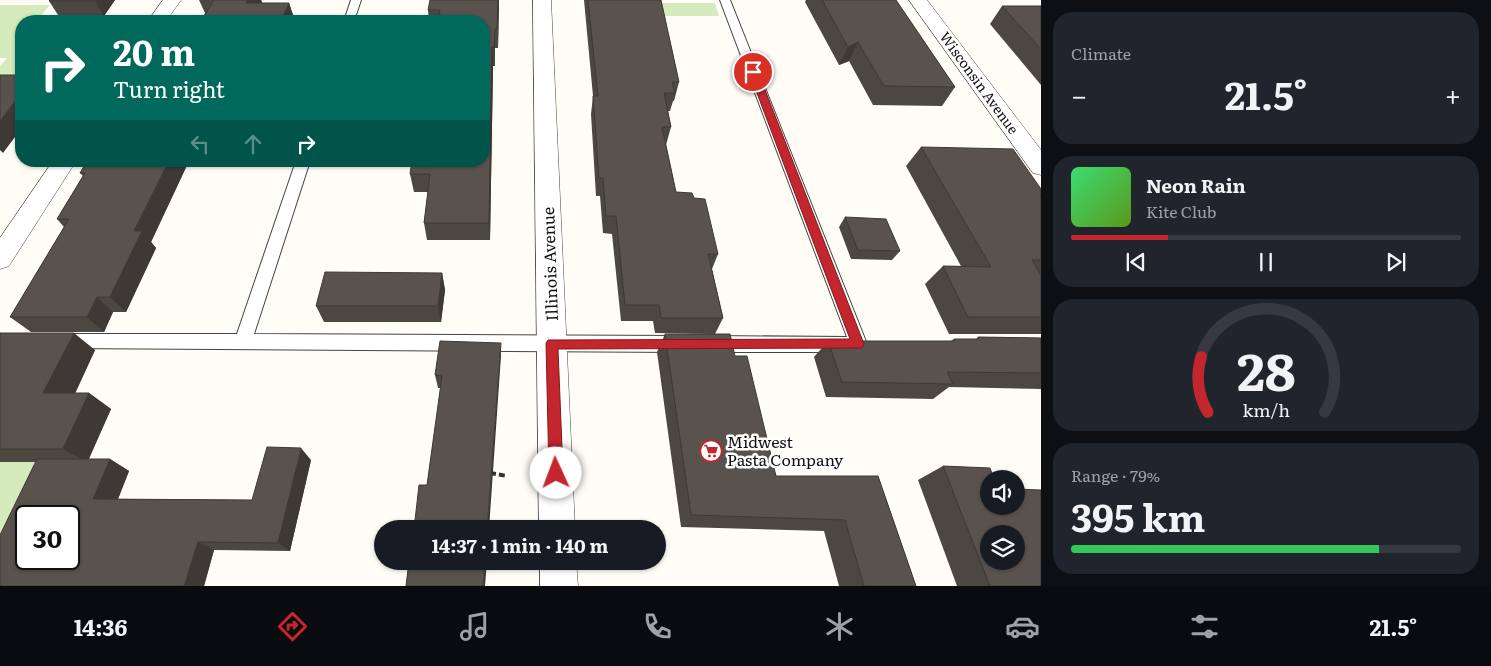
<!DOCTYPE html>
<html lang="en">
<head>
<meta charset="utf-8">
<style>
  :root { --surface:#171b24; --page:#20242c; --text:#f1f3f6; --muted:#9ea1a6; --line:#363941; --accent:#c4262e }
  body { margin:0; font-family:Literata,serif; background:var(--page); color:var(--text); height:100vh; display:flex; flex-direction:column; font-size:19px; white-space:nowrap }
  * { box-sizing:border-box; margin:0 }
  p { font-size:16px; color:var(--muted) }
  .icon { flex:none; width:28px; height:28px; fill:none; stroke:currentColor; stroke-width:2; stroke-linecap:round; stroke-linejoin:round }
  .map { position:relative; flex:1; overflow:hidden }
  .side { display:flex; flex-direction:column; gap:12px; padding:12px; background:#0d0f14; width:450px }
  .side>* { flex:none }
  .top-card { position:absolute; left:15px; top:15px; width:475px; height:152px; border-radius:20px; box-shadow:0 1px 4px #0004; background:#00695c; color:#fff; overflow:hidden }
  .controls { position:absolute; left:980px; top:470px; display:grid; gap:10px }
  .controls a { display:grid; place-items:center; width:45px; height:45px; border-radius:50%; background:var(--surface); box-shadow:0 1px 4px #0004; font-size:25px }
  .speed { position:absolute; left:15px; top:505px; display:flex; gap:10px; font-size:25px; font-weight:700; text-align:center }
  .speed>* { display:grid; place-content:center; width:65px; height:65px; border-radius:50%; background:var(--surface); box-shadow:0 1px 4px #0004; line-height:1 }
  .speed .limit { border:2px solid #111; border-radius:8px; background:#fff; color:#111 }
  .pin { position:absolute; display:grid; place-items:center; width:42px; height:42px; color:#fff; margin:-21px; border:2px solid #fff; border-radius:50%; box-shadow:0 1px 5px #0007 }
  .me { position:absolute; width:55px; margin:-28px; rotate:358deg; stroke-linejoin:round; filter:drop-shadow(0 0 4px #0008) }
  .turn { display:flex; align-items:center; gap:18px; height:105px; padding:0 15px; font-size:22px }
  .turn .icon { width:65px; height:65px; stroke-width:2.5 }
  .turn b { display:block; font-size:35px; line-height:42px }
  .lanes { display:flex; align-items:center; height:48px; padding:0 15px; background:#0003; justify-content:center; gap:25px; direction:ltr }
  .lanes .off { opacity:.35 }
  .big { font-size:38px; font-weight:700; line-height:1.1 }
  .side .card { flex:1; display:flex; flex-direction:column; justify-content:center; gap:8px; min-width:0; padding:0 18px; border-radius:20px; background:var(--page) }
  .side .dial { align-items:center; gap:0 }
  .dial svg { height:130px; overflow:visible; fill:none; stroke:var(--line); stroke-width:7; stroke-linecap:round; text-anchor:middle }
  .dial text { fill:var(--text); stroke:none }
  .song { display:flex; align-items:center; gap:15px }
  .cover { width:60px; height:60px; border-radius:8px; background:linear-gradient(135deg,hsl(140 70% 55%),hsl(90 70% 35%)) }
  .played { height:5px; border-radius:2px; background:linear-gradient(90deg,var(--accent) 25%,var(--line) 25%) }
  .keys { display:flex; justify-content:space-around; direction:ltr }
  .heat { display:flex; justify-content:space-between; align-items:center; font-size:28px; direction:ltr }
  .charge { height:8px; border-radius:4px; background:linear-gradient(90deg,#34c759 79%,var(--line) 0) }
  .trip { position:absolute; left:374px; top:520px; width:292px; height:50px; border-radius:25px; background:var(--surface); box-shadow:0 1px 4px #0004; font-weight:700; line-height:50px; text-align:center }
  .menu { display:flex; height:80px; justify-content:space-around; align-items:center; background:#090b0e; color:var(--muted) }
  .menu .icon { width:35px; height:35px }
  .menu .on { color:var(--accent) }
  .menu b { font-size:22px; color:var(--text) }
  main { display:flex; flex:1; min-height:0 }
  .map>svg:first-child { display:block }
  .green { fill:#d5ebbd }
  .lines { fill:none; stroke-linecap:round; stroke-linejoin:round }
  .lane-casing { stroke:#444; stroke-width:2 }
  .street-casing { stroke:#444; stroke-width:1 }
  .path { stroke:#333; stroke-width:4; stroke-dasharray:6 3; stroke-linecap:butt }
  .lane { fill:#fff; fill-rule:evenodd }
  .street { fill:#fff; fill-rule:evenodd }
  .wall { fill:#4d4742 }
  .shaded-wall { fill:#3f3936 }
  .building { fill:#5a524d; stroke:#3f3936; fill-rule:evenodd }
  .route { fill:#c4262e; stroke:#7f191e }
  .labels { text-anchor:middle; stroke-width:5; stroke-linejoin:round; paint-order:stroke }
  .far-street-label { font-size:14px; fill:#111; stroke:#fff }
  .street-label { font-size:16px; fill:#111; stroke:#fff }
  .poi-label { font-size:16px; fill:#111; stroke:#fff; text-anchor:start }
</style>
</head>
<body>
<main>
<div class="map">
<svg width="1041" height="586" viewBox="0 0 1041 586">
  <rect width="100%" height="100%" fill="#fffdf5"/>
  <path class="green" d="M585,3h130l4,13h-132z
    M0,5h50l-14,16h-15v64h-21v-19l7,-8h-7z
    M0,454l42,8 -42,89z"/>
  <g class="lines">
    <g class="lane-casing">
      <path id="lane" d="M351,0h10l-7,21h-10z
        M720,0h10l137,344 -3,5c-7,3 -11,0 -18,3h-135l-6,-3 -3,-5 3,-5 6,-3 136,1z
        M296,161h14l-56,173 427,2 6,3 3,5 -3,5 -6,3 -618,-4 -6,-2 -3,-5 3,-5 6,-2h174z"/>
    </g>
    <g class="street-casing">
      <path id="street" d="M163,0h18l-15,21h-18z
        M533,0h18l24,529h-36z
        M909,0h18l114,150v25l-8,-2z
        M53,161h23l-67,105 -9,3v-31z
        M540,561h36l2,25h-38z"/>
    </g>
    <path class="path" d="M490,473l17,3"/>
    <use href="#lane" class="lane"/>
    <use href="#street" class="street"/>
  </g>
  <path class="wall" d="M50,0h65l-11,16 -46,-1 -9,-14z
    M199,0h62l1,3h27l6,18h-94l4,-8z
    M499,0l-1,48h-3v18h-2l-3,174h-63l-3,-17 4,-31h-14l-4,-18 74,-153h-55l-1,-11z
    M584,0h77l18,82 -5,19h-1l-3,10h-2l3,16 -5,18 10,47 18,6 24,56 -6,15 11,49 -8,16 -60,-1 -2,-12h-32l-9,-87 -9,-1 -3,-37h-4l-5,-82 2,-18z
    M806,0h90l59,87 -13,19 -69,-1 -24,-44 -10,4 -34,-63z
    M1002,6h39v79l-51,-61z
    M921,147l120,42v145h-92l-24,-50 18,-18h18l-55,-100z
    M87,161h103h-1l-38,81 5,6 -30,64h-13l-9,20h-73l-21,-15 54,-90 -7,-8 26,-43 -3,-3z
    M845,217l55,34 -8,9 -41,-1 -12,-32z
    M442,273l3,17 -4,32h-117l-8,-16z
    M0,333l95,17 -20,43h14l22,16 -22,50h21l19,12 -11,28 134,1 59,-40 -21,91 -76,-1 -10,36 -169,-124h-35z
    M665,334l70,22 41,120h102l38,110h-77l-15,-55 -143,-4 -24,-175z
    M978,337l63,1v51l-92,-2 -16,12 -107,-2 -12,-40 14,-16h123l3,-2h22z
    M501,356l-74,129 14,-97h-3l-3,-13z
    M943,466l98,120h-84l-39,-106z"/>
  <path class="shaded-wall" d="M96,0h19l-11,16 -9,-15z
    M248,0h13l1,2 -9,19 -7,-18z
    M498,0h1v2l-1,46z
    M289,3l6,18h-14z
    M495,29v37l-1,-19z
    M858,42l-9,19 -10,4 9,-18z
    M492,47l1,19 -3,174 -1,-17z
    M21,93v36l-18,24 -3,-3v-29z
    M169,161h20l-38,81 5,6 -30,64 -16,-15 24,-66z
    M442,273l3,17 -4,32 -3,-16z
    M97,297l16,15 -9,20 -17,-15z
    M74,333l21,17 -27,59 -25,-16z
    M501,343v13l-12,173h-2z
    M89,393l22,16 -24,53 -24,-13z
    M301,448l10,12 -21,91 -12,-8z
    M110,459l19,12 -15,38 -21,-10z
    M198,542l16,8 -10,36h-20z
    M485,561h2l-2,25h-2z"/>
  <path class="building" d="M50,0h46l-1,1h-46z
    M214,0h34l-2,3h43l-8,18h-80z
    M430,0h68l-1,29h-2l-1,18h-2l-3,176h-65l6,-49h-20l2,-13h72v-140h-46l2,-11h-12z
    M588,0h73l18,82h-7l3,11h-11l7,34h-9l14,65 16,1 2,5 11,1 13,55h-10l15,64h-62l-2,-13h-34l-9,-89h-10l-3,-38h-4l-6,-82h5z
    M822,0h74l59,87 -71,-1 -26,-44 -10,5z
    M1002,6h39v43z
    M0,75h21v18l-21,28z
    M921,147l92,2 28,40v7h-1l1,1v63h-9l9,15v42h-73l-25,-51 48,1z
    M87,161h82l-35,70h8l-32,66h-13l-10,20h-77l59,-98h-12l28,-46h-5z
    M845,217l41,2 14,32 -42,-1z
    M325,272l117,1 -4,33h-122z
    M0,333h74l-31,60h46l-26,56h-63z
    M665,334h65l5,22h12l29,120h102l38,110h-52l-19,-66 -154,-5z
    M978,337l63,1v35l-94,-1 6,12 -111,-2 -14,-41h127l-1,-2h25z
    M440,341l61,2 -14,186h-73l5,-44h8l15,-109 -7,-1z
    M267,447l34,1 -23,95 -80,-1 -14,44h-184v-51l37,-76h73l-17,40 159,1zM26,516h43v43h-43z
    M943,466l47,2 4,11h-5v27h27v-17l25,1v96h-51zM989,534h27v27h-27z
    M409,561h76l-2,25h-77z"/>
  <path class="route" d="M753,70l5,2 106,272 -2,4 -304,1 5,124 -2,5 -5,2 -5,-2 -2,-5 -3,-130 2,-3 302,-1 -101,-267z"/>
  <defs>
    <g id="supermarket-ring" transform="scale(1.125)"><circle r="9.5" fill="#fff" stroke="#c4262e" stroke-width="1.5"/><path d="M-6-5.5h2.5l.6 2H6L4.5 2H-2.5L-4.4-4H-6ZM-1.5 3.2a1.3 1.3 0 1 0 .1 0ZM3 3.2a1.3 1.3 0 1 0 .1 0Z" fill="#c4262e"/></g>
  </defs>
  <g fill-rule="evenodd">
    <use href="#supermarket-ring" x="711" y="451"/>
  </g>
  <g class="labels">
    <g class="far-street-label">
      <text transform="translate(979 83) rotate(54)" y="5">Wisconsin Avenue</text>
    </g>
    <g class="street-label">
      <text transform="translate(550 264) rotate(-92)" y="6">Illinois Avenue</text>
    </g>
    <g class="poi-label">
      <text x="727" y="448">Midwest<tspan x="727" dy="18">Pasta Company</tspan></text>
    </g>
  </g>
</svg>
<div class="controls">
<a><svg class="icon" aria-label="sound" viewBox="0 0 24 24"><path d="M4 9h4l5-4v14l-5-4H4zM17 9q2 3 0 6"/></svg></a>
<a><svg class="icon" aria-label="layers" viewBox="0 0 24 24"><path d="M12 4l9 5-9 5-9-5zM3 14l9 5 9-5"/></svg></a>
</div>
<div class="speed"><div class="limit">30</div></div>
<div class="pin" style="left:753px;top:72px;background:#d93025"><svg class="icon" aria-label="arrive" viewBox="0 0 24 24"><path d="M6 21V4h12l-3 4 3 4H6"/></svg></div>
<svg class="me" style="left:556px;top:473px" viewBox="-20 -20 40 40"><circle r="19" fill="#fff"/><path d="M0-13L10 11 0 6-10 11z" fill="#c4262e"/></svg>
<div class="trip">14:37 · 1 min · 140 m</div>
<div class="top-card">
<div class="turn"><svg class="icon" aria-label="right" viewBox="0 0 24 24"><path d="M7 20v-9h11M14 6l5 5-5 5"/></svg><div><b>20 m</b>Turn right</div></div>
<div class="lanes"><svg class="icon off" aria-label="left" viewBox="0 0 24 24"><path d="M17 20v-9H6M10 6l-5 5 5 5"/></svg><svg class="icon off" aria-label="ahead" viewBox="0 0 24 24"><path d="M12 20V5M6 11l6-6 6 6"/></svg><svg class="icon" aria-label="right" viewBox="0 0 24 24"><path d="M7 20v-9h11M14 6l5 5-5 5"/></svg></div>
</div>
</div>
<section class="side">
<div class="card"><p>Climate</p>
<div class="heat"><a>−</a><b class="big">21.5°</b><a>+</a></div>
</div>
<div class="card">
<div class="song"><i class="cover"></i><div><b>Neon Rain</b><p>Kite Club</p></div></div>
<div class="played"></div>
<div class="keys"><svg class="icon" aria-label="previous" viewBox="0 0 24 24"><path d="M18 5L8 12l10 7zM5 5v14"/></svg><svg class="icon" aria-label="pause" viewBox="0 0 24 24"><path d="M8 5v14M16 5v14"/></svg><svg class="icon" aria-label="next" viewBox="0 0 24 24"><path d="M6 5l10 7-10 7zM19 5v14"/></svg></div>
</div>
<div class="card dial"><svg viewBox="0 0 100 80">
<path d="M14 69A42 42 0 1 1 86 69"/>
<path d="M14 69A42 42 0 0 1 10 35" stroke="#c4262e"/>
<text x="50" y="56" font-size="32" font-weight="700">28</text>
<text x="50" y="72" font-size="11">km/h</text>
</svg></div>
<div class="card"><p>Range · 79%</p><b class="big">395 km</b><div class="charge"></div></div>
</section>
</main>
<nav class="menu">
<b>14:36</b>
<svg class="icon on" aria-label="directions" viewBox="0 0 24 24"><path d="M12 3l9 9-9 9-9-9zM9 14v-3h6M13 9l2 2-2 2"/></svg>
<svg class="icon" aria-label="music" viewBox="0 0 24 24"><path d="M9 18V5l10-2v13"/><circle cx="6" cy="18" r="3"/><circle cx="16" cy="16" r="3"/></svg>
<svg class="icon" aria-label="phone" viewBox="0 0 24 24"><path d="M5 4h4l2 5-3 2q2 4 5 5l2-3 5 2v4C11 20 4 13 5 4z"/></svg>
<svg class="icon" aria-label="climate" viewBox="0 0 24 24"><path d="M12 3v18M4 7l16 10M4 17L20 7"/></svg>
<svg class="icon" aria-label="car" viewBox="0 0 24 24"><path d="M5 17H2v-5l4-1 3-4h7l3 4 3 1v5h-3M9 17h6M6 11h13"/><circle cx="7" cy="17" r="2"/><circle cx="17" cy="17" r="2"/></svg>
<svg class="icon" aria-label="filters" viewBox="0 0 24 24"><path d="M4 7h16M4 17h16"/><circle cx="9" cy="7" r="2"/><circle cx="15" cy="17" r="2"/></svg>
<b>21.5°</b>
</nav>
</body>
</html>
